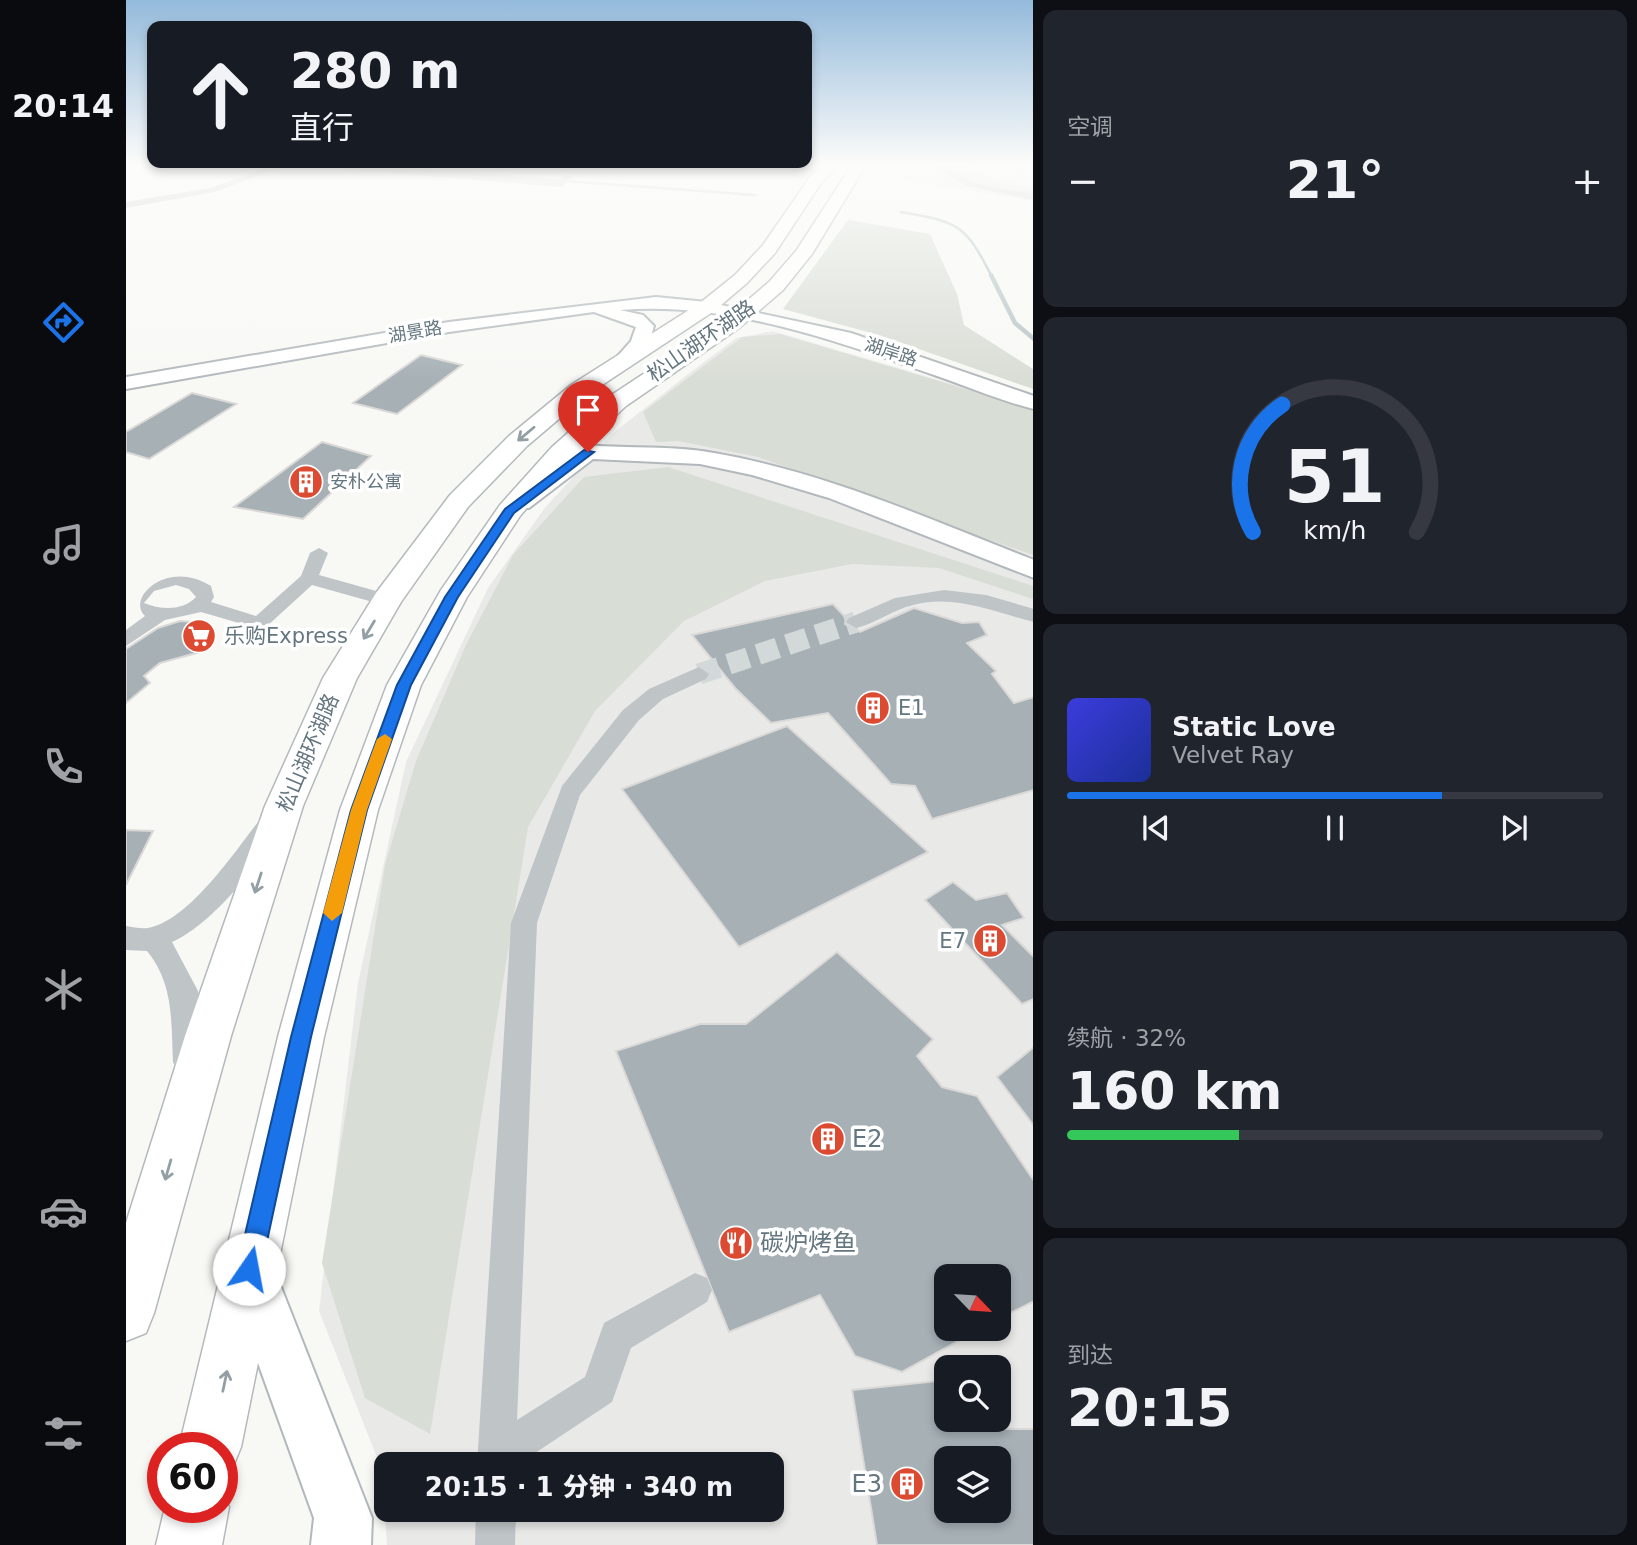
<!DOCTYPE html>
<html lang="zh">
<head>
<meta charset="utf-8">
<style>
  :root { --surface:#171b24; --page:#20242c; --text:#f1f3f6; --muted:#9ea1a6; --line:#363941; --accent:#1a73e8 }
  body { margin:0; font-family:"DejaVu Sans","Noto Sans SC",sans-serif; background:var(--page); color:var(--text); height:100vh; display:flex; flex-direction:column; font-size:26px; white-space:nowrap }
  * { box-sizing:border-box; margin:0 }
  p { font-size:23px; color:var(--muted) }
  .icon { flex:none; width:38px; height:38px; fill:none; stroke:currentColor; stroke-width:2; stroke-linecap:round; stroke-linejoin:round }
  .map { position:relative; flex:1; overflow:hidden }
  .side { display:flex; flex-direction:column; gap:10px; padding:10px; background:#0d0f14; width:604px }
  .side>* { flex:none }
  .hud { position:absolute; left:21px; top:21px; width:665px; height:147px; border-radius:14px; box-shadow:0 4px 10px #0003; background:#171b24; color:var(--text); overflow:hidden }
  .needle { width:46px; rotate:115deg }
  .tools { position:absolute; left:808px; top:1264px; display:grid; gap:14px }
  .tools a { display:grid; place-items:center; width:77px; height:77px; border-radius:14px; background:var(--surface); box-shadow:0 4px 10px #0003; font-size:35px }
  .speed { position:absolute; left:21px; top:1432px; display:flex; gap:14px; font-size:35px; font-weight:700; text-align:center }
  .speed>* { display:grid; place-content:center; width:91px; height:91px; border-radius:50%; background:var(--surface); box-shadow:0 4px 10px #0003; line-height:1 }
  .speed .limit { border:10px solid #d22; background:#fff; color:#111 }
  .pin { position:absolute; display:grid; place-items:center; width:60px; height:60px; color:#fff; margin:-72px -30px; border-radius:50% 50% 50% 0; rotate:-45deg; box-shadow:0 0 7px #0007 }
  .pin .icon { rotate:45deg }
  .me { position:absolute; width:77px; margin:-38px; rotate:12deg; stroke-linejoin:round; filter:drop-shadow(0 0 5px #0008) }
  .turn { display:flex; align-items:center; gap:24px; height:147px; padding:0 28px; font-size:32px }
  .turn .icon { width:91px; height:91px; stroke-width:2.5 }
  .turn b { display:block; font-size:49px; line-height:60px }
  .big { font-size:52px; font-weight:800; line-height:1.1 }
  .side .tile { flex:1; display:flex; flex-direction:column; justify-content:center; gap:10px; min-width:0; padding:0 24px; border-radius:14px; background:var(--page) }
  .side .dial { align-items:center; gap:0 }
  .dial svg { height:182px; overflow:visible; fill:none; stroke:var(--line); stroke-width:7; stroke-linecap:round; text-anchor:middle }
  .dial text { fill:var(--text); stroke:none }
  .song { display:flex; align-items:center; gap:21px }
  .cover { width:84px; height:84px; border-radius:10px; background:linear-gradient(135deg,hsl(240 70% 55%),hsl(230 70% 35%)) }
  .played { height:7px; border-radius:4px; background:linear-gradient(90deg,var(--accent) 70%,var(--line) 70%) }
  .keys { display:flex; justify-content:space-around; direction:ltr }
  .heat { display:flex; justify-content:space-between; align-items:center; font-size:38px; direction:ltr }
  .charge { height:10px; border-radius:5px; background:linear-gradient(90deg,#34c759 32%,var(--line) 0) }
  .trip { position:absolute; left:248px; top:1452px; width:410px; height:70px; border-radius:14px; background:var(--surface); box-shadow:0 4px 10px #0003; font-weight:800; line-height:70px; text-align:center }
  main { display:flex; flex:1; min-height:0 }
  .dock { display:flex; flex-direction:column; width:126px; justify-content:space-around; align-items:center; background:#090b0e; color:var(--muted) }
  .dock .icon { width:49px; height:49px }
  .dock .current { color:var(--accent) }
  .dock b { font-size:32px; color:var(--text) }
  .map>svg:first-child { display:block }
  .built { fill:#e9e9e8; fill-rule:evenodd }
  .green { fill:#d8ddd5 }
  .lines { fill:none; stroke-linecap:round; stroke-linejoin:round }
  .stream-far1 { stroke:#b7c4c7; stroke-width:2.5 }
  .stream { stroke:#b7c4c7; stroke-width:4.5 }
  .building { fill:#a6b0b5; stroke:#dad9d8; stroke-width:2; fill-rule:evenodd }
  .street-tunnel { stroke:#d3d8d8; stroke-width:21; stroke-dasharray:21 10; stroke-linecap:butt }
  .secondary-casing { stroke:#b2b8bc; stroke-width:4 }
  .primary-casing { stroke:#b3b9bc; stroke-width:3 }
  .street { fill:#bfc4c7; fill-rule:evenodd }
  .secondary { fill:#fff; fill-rule:evenodd }
  .primary { fill:#fff; fill-rule:evenodd }
  .oneway { stroke:#929fa5 }
  .route { fill:#1a73e8; stroke:#114b97; stroke-width:2 }
  .slow { fill:#f59e0b }
  .labels { text-anchor:middle; stroke-width:7; stroke-linejoin:round; paint-order:stroke }
  .far-street-label { font-size:18px; fill:#64767f; stroke:#fff }
  .far-poi-label { font-size:18px; fill:#64767f; stroke:#fff; text-anchor:start }
  .street-label { font-size:21px; fill:#64767f; stroke:#fff }
  .poi-label { font-size:21px; fill:#64767f; stroke:#fff; text-anchor:start }
  .near-poi-label { font-size:24px; fill:#64767f; stroke:#fff; text-anchor:start }
</style>
</head>
<body>
<main>
<nav class="dock">
<b>20:14</b>
<svg class="icon current" aria-label="directions" viewBox="0 0 24 24"><path d="M12 3l9 9-9 9-9-9zM9 14v-3h6M13 9l2 2-2 2"/></svg>
<svg class="icon" aria-label="music" viewBox="0 0 24 24"><path d="M9 18V5l10-2v13"/><circle cx="6" cy="18" r="3"/><circle cx="16" cy="16" r="3"/></svg>
<svg class="icon" aria-label="phone" viewBox="0 0 24 24"><path d="M5 4h4l2 5-3 2q2 4 5 5l2-3 5 2v4C11 20 4 13 5 4z"/></svg>
<svg class="icon" aria-label="climate" viewBox="0 0 24 24"><path d="M12 3v18M4 7l16 10M4 17L20 7"/></svg>
<svg class="icon" aria-label="car" viewBox="0 0 24 24"><path d="M5 17H2v-5l4-1 3-4h7l3 4 3 1v5h-3M9 17h6M6 11h13"/><circle cx="7" cy="17" r="2"/><circle cx="17" cy="17" r="2"/></svg>
<svg class="icon" aria-label="filters" viewBox="0 0 24 24"><path d="M4 7h16M4 17h16"/><circle cx="9" cy="7" r="2"/><circle cx="15" cy="17" r="2"/></svg>
</nav>
<div class="map">
<svg width="908" height="1545" viewBox="0 0 908 1545">
  <rect width="100%" height="100%" fill="#f8f8f5"/>
  <path class="built" d="M787,165h120v36l-129,-21z
    M647,331l260,77v1137h-646l-5,-75 -63,-159 39,-328 48,-221 82,-174 56,-79 68,-75 75,-59 49,-37zM821,1276h52v52h-52zM821,1367h52v52h-52zM821,1458h52v52h-52zM261,1465h385v45h-385z"/>
  <path class="green" d="M815,165h29l7,9 56,15v5c-28,-5 -71,-7 -92,-29z
    M722,220l82,14 27,60 7,31 69,44v20l-154,-54 -96,-26z
    M654,334l253,75v146l-275,-98 -80,-16 -22,1 -13,-30 99,-75z
    M542,467l365,119v13l-94,-31 -87,-4 -87,17 -81,40 -89,90 -67,116 -98,607 -65,-36 -43,-135 63,-398 31,-104 50,-116 47,-90 71,-78z"/>
  <g class="lines">
    <path class="stream-far1" d="M224,165l405,30
      M775,212c58,10 64,12 91,65"/>
    <path class="stream" d="M865,275l24,48 19,16"/>
  </g>
  <path class="building" d="M295,355l41,10 -65,49 -44,-11z
    M66,393l44,11 -87,55 -23,-7v-20z
    M196,442l49,14 -68,63 -69,-12z
    M707,604l13,14 -1,6 15,8 54,-24 48,15 17,-1 8,13 -20,8 29,28 -4,3 22,29 20,-6v93l-102,29 -17,-33 -24,-2 -63,-71 -57,10 -36,-35 -43,-53z
    M54,621l15,1 13,6 4,10 -12,14 -40,11 -16,13 6,7 -24,20v-54l32,-21z
    M661,726l141,126 -189,95 -117,-158z
    M0,830l27,1 -27,54z
    M827,882l23,18 31,-7 17,25 -22,7 32,32v42l-12,5 -97,-104z
    M711,952l96,87 -16,17 25,31 35,9 57,85v120l-35,18v-43h-52v52h35l-80,44 -47,-16 -35,-61 -91,37 -113,-281 84,-27h46z
    M908,1047v79l-37,-49z
    M821,1380v39h35l3,10h49v116h-157l-25,-155zM821,1458h52v52h-52z"/>
  <g class="lines">
    <path class="street-tunnel" d="M573,674l157,-52"/>
    <g class="secondary-casing">
      <path id="secondary" d="M530,297l51,5 144,31 183,63v13c-33,-8 -65,-22 -97,-33 -100,-35 -209,-75 -317,-66l23,5 11,11c-4,15 -11,34 -28,38l-10,-6 15,-17 5,-14 -42,-15 -145,20 -323,57v-12l323,-55z
        M450,431l8,2 2,12c43,4 86,0 128,8 111,19 215,66 320,107v18l-205,-80 -77,-23 -52,-11 -107,-5 -64,49h-18l-3,-5 3,-5 59,-44 -7,-8 5,-13z
        M126,1252l18,7 7,18 95,241 -1,27h-60l3,-27 -87,-241 7,-18z"/>
    </g>
    <g class="primary-casing">
      <path id="primary" d="M696,165h15l-16,18 -46,70 -28,30 -33,28 -127,84 -60,51 -59,61 -67,95 -44,76 -54,128 -72,230 -77,277 -8,20 -20,8v-118l59,-187 80,-230 58,-128 53,-85 74,-98 59,-59 62,-51 129,-82 35,-28 28,-30 47,-68z
        M726,165h14l-54,89 -29,36 -44,38 -113,78 -56,51 -50,59 -53,81 -46,88 -43,125 -54,227 -83,410 -9,22 -10,4v-26h-43l99,-410 62,-227 47,-125 54,-95 59,-85 52,-58 58,-51 115,-76 44,-38 27,-31z
        M96,1491l7,16 -7,38h-66l9,-38h57z"/>
    </g>
    <path class="street" d="M148,165h13l-72,27 -89,16v-6l84,-14z
      M170,165h45l218,16 6,-6 8,2 -12,10z
      M807,165c15,0 26,12 40,17 19,6 40,9 61,12v6l-67,-14z
      M193,548l9,5 -9,22 75,21 2,4 -2,4 -7,2 -75,-21 -46,42 -7,2 -58,-17 -36,8 -39,26v-16l19,-14c-19,-17 21,-58 66,-30l3,11 -3,5 45,14 45,-40 9,-23zM50,585l13,4 7,8c-13,14 -35,13 -52,6l10,-12z
      M818,590l42,5 48,14v13c-44,-11 -83,-30 -128,-15 -17,6 -33,17 -50,21l-10,-6 3,-4 46,-20z
      M573,667l10,7 -3,5 -43,20 -24,21 -59,75 -43,128 -20,497 68,-43 19,-54 91,-50 12,5 5,12 -5,12 -76,46 -19,54 -95,63h-40l34,-542 51,-137 61,-76 26,-21z
      M143,816l8,2 4,7c-20,38 -69,100 -109,117l26,49 5,71 -5,10 -10,4 -10,-4 -5,-10c-2,-41 1,-78 -26,-111l-21,-1v-24c7,1 15,3 22,2 41,-7 88,-78 113,-110z
      M350,1510h40l-1,35h-40z"/>
    <use href="#secondary" class="secondary"/>
    <use href="#primary" class="primary"/>
  </g>
  <defs><path id="oneway-shaft" d="M-6 0H5M1.5-3L5.5 0L1.5 3" fill="none" stroke-width="1.6" stroke-linecap="round" stroke-linejoin="round" transform="scale(1.75)"/></defs>
  <g class="oneway">
    <use href="#oneway-shaft" transform="translate(400 434) rotate(140)"/>
    <use href="#oneway-shaft" transform="translate(243 630) rotate(121)"/>
    <use href="#oneway-shaft" transform="translate(132 883) rotate(108)"/>
    <use href="#oneway-shaft" transform="translate(42 1170) rotate(106)"/>
    <use href="#oneway-shaft" transform="translate(99 1381) rotate(-78)"/>
  </g>
  <linearGradient id="sky" x2="0" y2="1"><stop stop-color="#94badb"/><stop offset="0.43" stop-color="#fcfcfa"/><stop offset="1" stop-color="#fcfcfa" stop-opacity="0"/></linearGradient>
  <rect width="908" height="382" fill="url(#sky)"/>
  <path class="route" d="M458,450l10,2 -80,61 -56,84 -47,88 -44,125 -56,227 -50,232 -3,9 -9,3 -8,-3 -4,-9 54,-232 60,-227 46,-125 48,-88 60,-88z"/>
  <path class="slow" d="M259,734l7,5 -25,71 -25,103 -10,8 -9,-8 28,-103 26,-71z"/>
  <defs>
    <g id="building-disc" transform="scale(1.75)"><circle r="9.5" fill="#dc4b31" stroke="#fff"/><path d="M-4-6H4V6H1V3H-1V6H-4ZM-2.5-4.3h1.7v1.8h-1.7ZM.8-4.3h1.7v1.8H.8ZM-2.5-1h1.7V.8h-1.7ZM.8-1h1.7V.8H.8Z" fill="#fff"/></g>
    <g id="supermarket-disc" transform="scale(1.75)"><circle r="9.5" fill="#dc4b31" stroke="#fff"/><path d="M-6-5.5h2.5l.6 2H6L4.5 2H-2.5L-4.4-4H-6ZM-1.5 3.2a1.3 1.3 0 1 0 .1 0ZM3 3.2a1.3 1.3 0 1 0 .1 0Z" fill="#fff"/></g>
    <g id="restaurant-disc" transform="scale(1.75)"><circle r="9.5" fill="#dc4b31" stroke="#fff"/><path d="M-5-6h1v4h1v-4h1v4h1v-4h1v5L-1.5 .5V6h-2V.5L-5-1ZM5-6V6H3V1.5H1.5Q1.5-4 5-6Z" fill="#fff"/></g>
  </defs>
  <g fill-rule="evenodd">
    <use href="#building-disc" x="180" y="482"/>
    <use href="#supermarket-disc" x="73" y="636"/>
    <use href="#building-disc" x="747" y="708"/>
    <use href="#building-disc" x="864" y="941"/>
    <use href="#building-disc" x="702" y="1139"/>
    <use href="#restaurant-disc" x="610" y="1243"/>
    <use href="#building-disc" x="781" y="1484"/>
  </g>
  <g class="labels">
    <g class="far-street-label">
      <text transform="translate(289 332) rotate(-10)" y="6">湖景路</text>
      <text transform="translate(765 352) rotate(18)" y="6">湖岸路</text>
    </g>
    <g class="far-poi-label">
      <text x="204" y="488">安朴公寓</text>
    </g>
    <g class="street-label">
      <text transform="translate(575 341) rotate(-35)" y="7">松山湖环湖路</text>
      <text transform="translate(182 753) rotate(-67)" y="7">松山湖环湖路</text>
    </g>
    <g class="poi-label">
      <text x="98" y="643">乐购Express</text>
      <text x="772" y="715">E1</text>
      <text x="840" y="948" text-anchor="end">E7</text>
    </g>
    <g class="near-poi-label">
      <text x="726" y="1147">E2</text>
      <text x="634" y="1251">碳炉烤鱼</text>
      <text x="756" y="1492" text-anchor="end">E3</text>
    </g>
  </g>
</svg>
<div class="tools">
<a><svg class="needle" viewBox="-14 -14 28 28"><path d="M0-13l5 13h-10z" fill="#e53935"/><path d="M0 13l5-13h-10z" fill="#9ea1a6"/></svg></a>
<a><svg class="icon" aria-label="search" viewBox="0 0 24 24"><circle cx="10" cy="10" r="6"/><path d="M15 15l6 6"/></svg></a>
<a><svg class="icon" aria-label="layers" viewBox="0 0 24 24"><path d="M12 4l9 5-9 5-9-5zM3 14l9 5 9-5"/></svg></a>
</div>
<div class="speed"><div class="limit">60</div></div>
<div class="pin" style="left:462px;top:452px;background:#d93025"><svg class="icon" aria-label="arrive" viewBox="0 0 24 24"><path d="M6 21V4h12l-3 4 3 4H6"/></svg></div>
<svg class="me" style="left:123px;top:1269px" viewBox="-20 -20 40 40"><circle r="19" fill="#fff"/><path d="M0-13L10 11 0 6-10 11z" fill="#1a73e8"/></svg>
<div class="trip">20:15 · 1 分钟 · 340 m</div>
<div class="hud">
<div class="turn"><svg class="icon" aria-label="ahead" viewBox="0 0 24 24"><path d="M12 20V5M6 11l6-6 6 6"/></svg><div><b>280 m</b>直行</div></div>
</div>
</div>
<section class="side">
<div class="tile"><p>空调</p>
<div class="heat"><a>−</a><b class="big">21°</b><a>+</a></div>
</div>
<div class="tile dial"><svg viewBox="0 0 100 80">
<path d="M14 69A42 42 0 1 1 86 69"/>
<path d="M14 69A42 42 0 0 1 27 13" stroke="#1a73e8"/>
<text x="50" y="56" font-size="32" font-weight="700">51</text>
<text x="50" y="72" font-size="11">km/h</text>
</svg></div>
<div class="tile">
<div class="song"><i class="cover"></i><div><b>Static Love</b><p>Velvet Ray</p></div></div>
<div class="played"></div>
<div class="keys"><svg class="icon" aria-label="previous" viewBox="0 0 24 24"><path d="M18 5L8 12l10 7zM5 5v14"/></svg><svg class="icon" aria-label="pause" viewBox="0 0 24 24"><path d="M8 5v14M16 5v14"/></svg><svg class="icon" aria-label="next" viewBox="0 0 24 24"><path d="M6 5l10 7-10 7zM19 5v14"/></svg></div>
</div>
<div class="tile"><p>续航 · 32%</p><b class="big">160 km</b><div class="charge"></div></div>
<div class="tile"><p>到达</p><b class="big">20:15</b></div>
</section>
</main>
</body>
</html>
